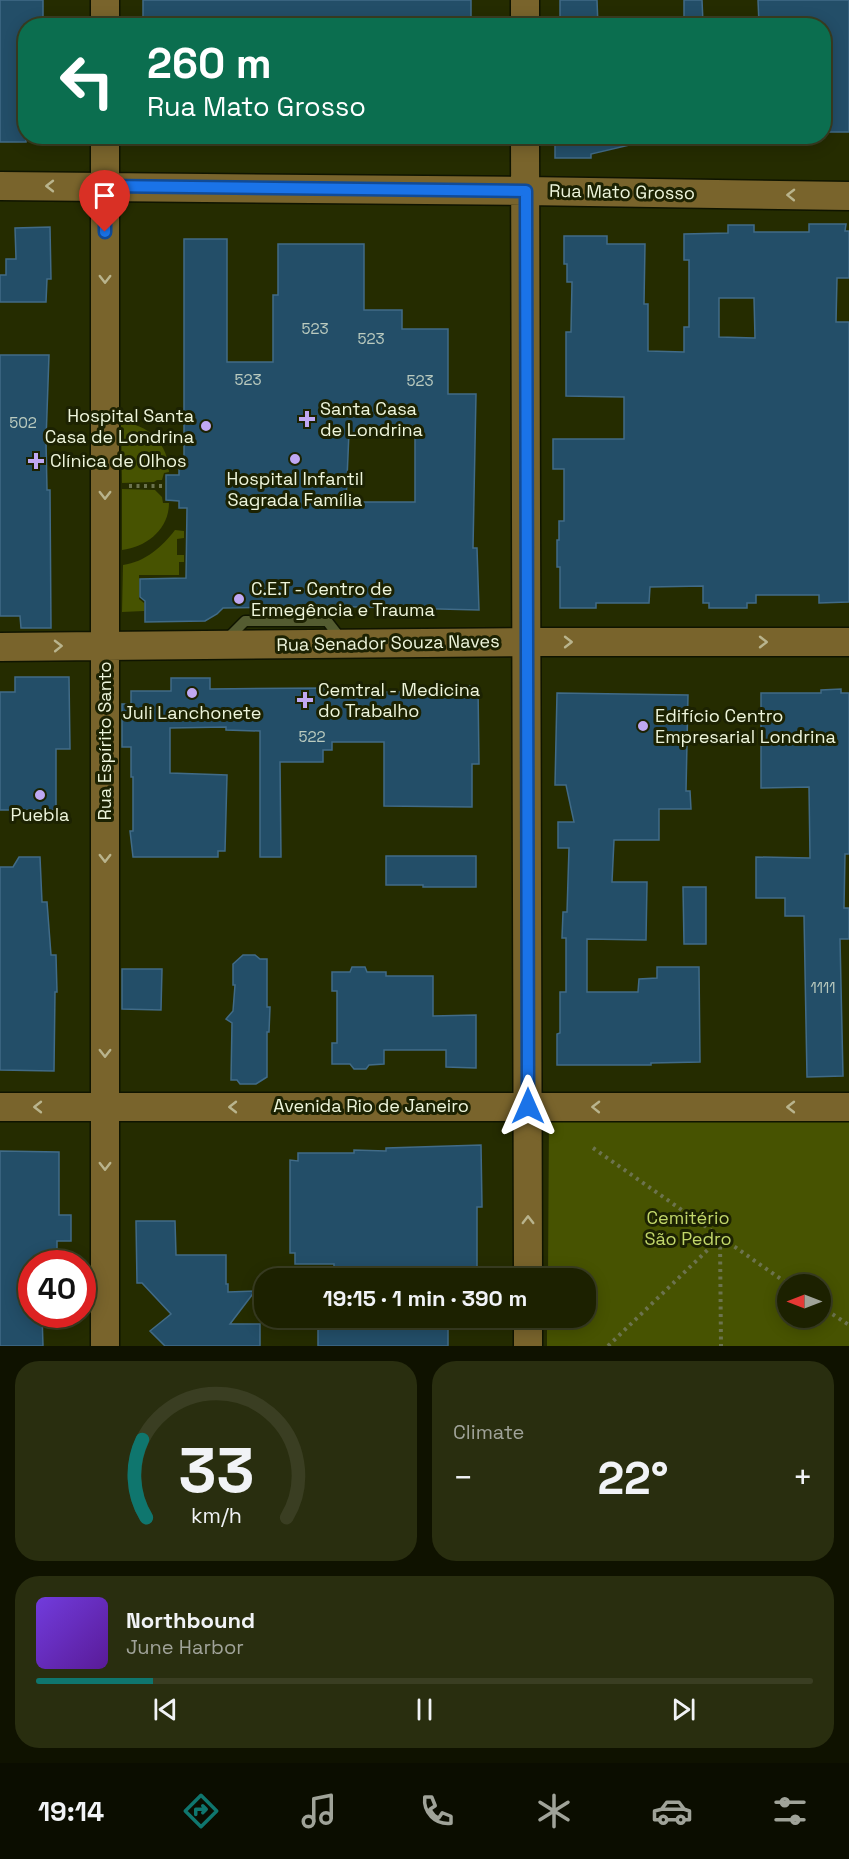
<!DOCTYPE html>
<html lang="en">
<head>
<meta charset="utf-8">
<style>
  :root { --surface:#1c2100; --page:#292e0f; --text:#f1f3f6; --muted:#a0a399; --line:#3a3e22; --accent:#0f766e }
  body { margin:0; font-family:"Space Grotesk",sans-serif; background:var(--page); color:var(--text); height:100vh; display:flex; flex-direction:column; font-size:22px; white-space:nowrap }
  * { box-sizing:border-box; margin:0 }
  p { font-size:20px; color:var(--muted) }
  .icon { flex:none; width:33px; height:33px; fill:none; stroke:currentColor; stroke-width:2; stroke-linecap:round; stroke-linejoin:round }
  .map { position:relative; height:1346px; overflow:hidden }
  .panel { display:flex; flex-direction:column; gap:15px; padding:15px; background:#0f1200; flex:1 }
  .panel>* { flex:none }
  .banner { position:absolute; left:18px; top:18px; width:813px; height:126px; border-radius:24px; box-shadow:0 3px 15px #0003,0 0 0 2px var(--line); background:#0b6e4f; color:#fff; overflow:hidden }
  .needle { width:39px; rotate:270deg }
  .tools { position:absolute; left:777px; top:1274px; display:grid; gap:12px }
  .tools a { display:grid; place-items:center; width:54px; height:54px; border-radius:50%; background:var(--surface); box-shadow:0 3px 15px #0003,0 0 0 2px var(--line); font-size:30px }
  .speed { position:absolute; left:18px; top:1250px; display:flex; gap:12px; font-size:30px; font-weight:700; text-align:center }
  .speed>* { display:grid; place-content:center; width:78px; height:78px; border-radius:50%; background:var(--surface); box-shadow:0 3px 15px #0003,0 0 0 2px var(--line); line-height:1 }
  .speed .limit { border:9px solid #d22; background:#fff; color:#111 }
  .pin { position:absolute; display:grid; place-items:center; width:51px; height:51px; color:#fff; margin:-62px -26px; border-radius:50% 50% 50% 0; rotate:-45deg; box-shadow:0 0 6px #0007 }
  .pin .icon { rotate:45deg }
  .me { position:absolute; width:66px; margin:-33px; rotate:0deg; stroke-linejoin:round; filter:drop-shadow(0 0 4px #0008) }
  .turn { display:flex; align-items:center; gap:21px; height:126px; padding:0 30px; font-size:27px }
  .turn .icon { width:78px; height:78px; stroke-width:2.5 }
  .turn b { display:block; font-size:42px; line-height:51px }
  .big { font-size:45px; font-weight:800; line-height:1.1 }
  .panel .card { flex:1; display:flex; flex-direction:column; justify-content:center; gap:9px; min-width:0; padding:0 21px; border-radius:24px; background:var(--page) }
  .panel .dial { align-items:center; gap:0 }
  .dial svg { height:156px; overflow:visible; fill:none; stroke:var(--line); stroke-width:7; stroke-linecap:round; text-anchor:middle }
  .dial text { fill:var(--text); stroke:none }
  .song { display:flex; align-items:center; gap:18px }
  .cover { width:72px; height:72px; border-radius:9px; background:linear-gradient(135deg,hsl(260 70% 55%),hsl(270 70% 35%)) }
  .played { height:6px; border-radius:3px; background:linear-gradient(90deg,var(--accent) 15%,var(--line) 15%) }
  .keys { display:flex; justify-content:space-around; direction:ltr }
  .heat { display:flex; justify-content:space-between; align-items:center; font-size:33px; direction:ltr }
  .panel .tiles { flex:1; display:grid; gap:15px; grid-template-columns:1fr 1fr }
  .card:last-child { grid-column:span 2 }
  .trip { position:absolute; left:254px; top:1268px; width:342px; height:60px; border-radius:24px; background:var(--surface); box-shadow:0 3px 15px #0003,0 0 0 2px var(--line); font-weight:800; line-height:60px; text-align:center }
  .menu { display:flex; height:96px; justify-content:space-around; align-items:center; background:#0b0d00; color:var(--muted) }
  .menu .icon { width:42px; height:42px }
  .menu .current { color:var(--accent) }
  .menu b { font-size:27px; color:var(--text) }
  .map>svg:first-child { display:block }
  .green { fill:#475301; fill-rule:evenodd }
  .building { fill:#234e68; stroke:#416b87; stroke-width:1.5; fill-rule:evenodd }
  .lines { fill:none; stroke-linecap:round; stroke-linejoin:round }
  .lane-casing { stroke:#0f1400; stroke-width:13 }
  .secondary-casing { stroke:#0f1400; stroke-width:31 }
  .path { stroke:#6c734e; stroke-width:4; stroke-dasharray:3 4.5; stroke-linecap:butt }
  .lane { stroke:#545c31; stroke-width:10 }
  .secondary { stroke:#79642c; stroke-width:28 }
  .oneway { stroke:#b9b48d }
  .route-casing { stroke:#114b97; stroke-width:15 }
  .route { stroke:#1a73e8; stroke-width:10 }
  .poi-dot { fill:#c0a8f3; stroke:#1c2202; stroke-width:2 }
  .labels { text-anchor:middle; stroke-width:6; stroke-linejoin:round; paint-order:stroke }
  .number-label { font-size:15px; fill:#bbcbbf }
  .street-label { font-size:18px; fill:#eef5dc; stroke:#1c2202 }
  .poi-label { font-size:18px; fill:#eef5dc; stroke:#1c2202; text-anchor:start }
  .park-label { font-size:18px; fill:#c2d76a; stroke:#1c2202 }
</style>
</head>
<body>
<div class="map">
<svg width="849" height="1346" viewBox="0 0 849 1346">
  <rect width="100%" height="100%" fill="#252c00"/>
  <path class="green" d="M121,422c27,2 48,22 48,50l-5,1 -2,7h-5l-3,2 -32,1z
    M122,489l33,1 7,7 1,6h6c0,26 -22,44 -47,47z
    M175,530l9,1v7l-7,1v16h7v7h-5v13h-40v24l5,4v8l-22,1 1,-47c22,-3 39,-18 52,-35z
    M549,1114h300v232h-302v-29h38v-39h-37zM788,1284h32v33h-32z"/>
  <path class="building" d="M0,0h43v21h-1v5h-16v116h-26z
    M143,0h328v26h-89v-3h-239z
    M560,0h37l1,26h-38z
    M684,0h18l1,23 -19,1z
    M758,0h91v132h-25v-22h2l-2,-84h-13v-3l-52,1z
    M555,136h78l1,8 -43,10v4h-36z
    M809,224h37l-1,7h4v47h-12l-1,44h13v280l-30,1v-8h-63v8h-9v5h-38v-5h-6v-17l-53,1 -1,16h-53v5h-36v-41h-3v-27h2v-19h5v-52h-11v-30h71v-42l-58,-1v-64h5l1,-50h-5v-18h-3v-28h43v8h38l-1,60h4v47l36,1v-25h5v-67h-5v-26l44,-1v-8h26v7h55zM719,298h35l1,40 -36,-1z
    M50,227l1,52h-4l-1,23h-46v-27h6v-16h10l-1,-31z
    M184,239h43v123h46v-67h5v-51h86v66h38v19h46v65h28l-3,154h4l2,62 -160,-4v8h-27v-7l-69,1 -6,6 -12,7 -60,1v-21l-5,-4v-18l46,-1 1,-70h-8v-7l-13,-1v-25h13v-8h5zM349,432l66,1v69h-69z
    M0,355h49l-3,86 1,49h3l1,138h-30l-1,-12h-20z
    M15,677h54l1,72h-14v61h-56v-118h15z
    M171,678h39v11l114,-1v4h113v-6h41l1,78h-7v43l-88,-1v-64h-52v8h-9v12h-43l1,95h-21v-126l-34,-1v-3l-56,1v45l57,2 -2,76h-7v6h-85l-3,-26h3v-54h-2v-30h-9v-43h9v-13h40z
    M841,689v4h8v161h-4l-1,54h5v31h-9l3,137 -36,1 -3,-161h-19v-18h-29v-41l54,1 -1,-71 -48,1v-95h60v-3z
    M557,693l131,2 -2,96h4l1,18h-32v31h-45l-2,42h35l-1,58 -59,-1v53h51l1,-13 18,-1v-11h42l1,95 -49,1v2h-94v-31l3,-1v-41h6v-54h-4l1,-26h4l2,-64h-11v-26h16l-8,-37h-11z
    M386,856h90v31h-53v-2h-37z
    M19,857h21l2,45h5l4,53h5l1,37h-2l-1,79 -54,-1v-203h13z
    M683,887h23v57h-22z
    M243,955h12l5,4h7v48h3l-1,25h-2v45l-11,7h-16l-3,-4h-6l1,-57 -6,-4 7,-8 2,-26h-2v-21z
    M352,967h13l2,5h19v4h47v40l43,-1v53l-30,-1v-17h-62v14l-15,1 -3,4h-12l-4,-5h-18v-21h5v-52h-5v-19h18z
    M122,969h40l-1,41 -39,-1z
    M481,1145l1,62h-5v64h-10v7h-133v-14h-39v-11h-5v-93l8,1v-8h56v-3l32,1v-3z
    M0,1151l59,1v63h12v26h-14v22h-25v51h10l1,32h-43z
    M136,1221h39l1,34h50v29h2v8l27,-1 -25,33h30v22h-95l-15,-15 21,-17 -29,-31h-5z
    M433,1317v3h15v26h-130v-28z"/>
  <g class="lines">
    <g class="lane-casing">
      <path id="lane" d="M226,640l19,-19h82l14,18"/>
    </g>
    <g class="secondary-casing">
      <path id="secondary" d="M105,0v26
        M525,0v26
        M525,136l3,1142
        M0,186l526,5 323,5
        M0,647l526,-5h323
        M0,1107h849
        M528,1317v29
        M105,1346v-1210"/>
    </g>
    <path class="path" d="M129,486h37
      M593,1148l195,136
      M720,1239l1,107
      M820,1306l29,19
      M608,1346l112,-108"/>
    <use href="#lane" class="lane"/>
    <use href="#secondary" class="secondary"/>
  </g>
  <defs><path id="oneway-chevron" d="M-2-3.5L2.5 0L-2 3.5" fill="none" stroke-width="1.6" stroke-linecap="round" stroke-linejoin="round" transform="scale(1.5)"/></defs>
  <g class="oneway">
    <use href="#oneway-chevron" transform="translate(50 186) rotate(-180)"/>
    <use href="#oneway-chevron" transform="translate(791 195) rotate(-179)"/>
    <use href="#oneway-chevron" transform="translate(105 279) rotate(90)"/>
    <use href="#oneway-chevron" transform="translate(105 495) rotate(90)"/>
    <use href="#oneway-chevron" transform="translate(568 642)"/>
    <use href="#oneway-chevron" transform="translate(763 642)"/>
    <use href="#oneway-chevron" transform="translate(58 646) rotate(-1)"/>
    <use href="#oneway-chevron" transform="translate(105 858) rotate(90)"/>
    <use href="#oneway-chevron" transform="translate(105 1053) rotate(90)"/>
    <use href="#oneway-chevron" transform="translate(38 1107) rotate(180)"/>
    <use href="#oneway-chevron" transform="translate(233 1107) rotate(180)"/>
    <use href="#oneway-chevron" transform="translate(596 1107) rotate(-179)"/>
    <use href="#oneway-chevron" transform="translate(791 1107) rotate(180)"/>
    <use href="#oneway-chevron" transform="translate(105 1166) rotate(90)"/>
    <use href="#oneway-chevron" transform="translate(528 1220) rotate(-90)"/>
  </g>
  <g class="lines">
    <g class="route-casing">
      <path id="route" d="M105,232v-46l421,5 2,915"/>
    </g>
    <use href="#route" class="route"/>
  </g>
  <g class="poi-dot">
    <path d="M304 410h6v6h6v6h-6v6h-6v-6h-6v-6h6z"/>
    <circle cx="206" cy="426" r="6"/>
    <circle cx="295" cy="459" r="6"/>
    <path d="M33 452h6v6h6v6h-6v6h-6v-6h-6v-6h6z"/>
    <circle cx="239" cy="599" r="6"/>
    <circle cx="192" cy="693" r="6"/>
    <path d="M302 691h6v6h6v6h-6v6h-6v-6h-6v-6h6z"/>
    <circle cx="643" cy="726" r="6"/>
    <circle cx="40" cy="795" r="6"/>
  </g>
  <g class="labels">
    <g class="number-label">
      <text x="315" y="334">523</text>
      <text x="371" y="344">523</text>
      <text x="248" y="385">523</text>
      <text x="420" y="386">523</text>
      <text x="23" y="428">502</text>
      <text x="312" y="742">522</text>
      <text x="823" y="993">1111</text>
    </g>
    <g class="street-label">
      <text transform="translate(622 192) rotate(1)" y="6">Rua Mato Grosso</text>
      <text transform="translate(388 643) rotate(-1)" y="6">Rua Senador Souza Naves</text>
      <text transform="translate(105 741) rotate(-90)" y="6">Rua Espírito Santo</text>
      <text x="371" y="1112">Avenida Rio de Janeiro</text>
    </g>
    <g class="poi-label">
      <text x="320" y="415">Santa Casa<tspan x="320" dy="21">de Londrina</tspan></text>
      <text x="194" y="422" text-anchor="end">Hospital Santa<tspan x="194" dy="21">Casa de Londrina</tspan></text>
      <text x="50" y="467">Clínica de Olhos</text>
      <text x="295" y="485" text-anchor="middle">Hospital Infantil<tspan x="295" dy="21">Sagrada Família</tspan></text>
      <text x="251" y="595">C.E.T - Centro de<tspan x="251" dy="21">Ermegência e Trauma</tspan></text>
      <text x="318" y="696">Cemtral - Medicina<tspan x="318" dy="21">do Trabalho</tspan></text>
      <text x="192" y="719" text-anchor="middle">Juli Lanchonete</text>
      <text x="655" y="722">Edifício Centro<tspan x="655" dy="21">Empresarial Londrina</tspan></text>
      <text x="40" y="821" text-anchor="middle">Puebla</text>
    </g>
    <g class="park-label">
      <text x="688" y="1224">Cemitério<tspan x="688" dy="21">São Pedro</tspan></text>
    </g>
  </g>
</svg>
<div class="tools">
<a><svg class="needle" viewBox="-14 -14 28 28"><path d="M0-13l5 13h-10z" fill="#e53935"/><path d="M0 13l5-13h-10z" fill="#a0a399"/></svg></a>
</div>
<div class="speed"><div class="limit">40</div></div>
<div class="pin" style="left:105px;top:232px;background:#d93025"><svg class="icon" aria-label="arrive" viewBox="0 0 24 24"><path d="M6 21V4h12l-3 4 3 4H6"/></svg></div>
<svg class="me" style="left:528px;top:1106px" viewBox="-20 -20 40 40"><path d="M0-17L14 15 0 8-14 15z" fill="#1a73e8" stroke="#fff" stroke-width="4"/></svg>
<div class="trip">19:15 · 1 min · 390 m</div>
<div class="banner">
<div class="turn"><svg class="icon" aria-label="left" viewBox="0 0 24 24"><path d="M17 20v-9H6M10 6l-5 5 5 5"/></svg><div><b>260 m</b>Rua Mato Grosso</div></div>
</div>
</div>
<section class="panel">
<div class="tiles">
<div class="card dial"><svg viewBox="0 0 100 80">
<path d="M14 69A42 42 0 1 1 86 69"/>
<path d="M14 69A42 42 0 0 1 12 29" stroke="#0f766e"/>
<text x="50" y="56" font-size="32" font-weight="700">33</text>
<text x="50" y="72" font-size="11">km/h</text>
</svg></div>
<div class="card"><p>Climate</p>
<div class="heat"><a>−</a><b class="big">22°</b><a>+</a></div>
</div>
<div class="card">
<div class="song"><i class="cover"></i><div><b>Northbound</b><p>June Harbor</p></div></div>
<div class="played"></div>
<div class="keys"><svg class="icon" aria-label="previous" viewBox="0 0 24 24"><path d="M18 5L8 12l10 7zM5 5v14"/></svg><svg class="icon" aria-label="pause" viewBox="0 0 24 24"><path d="M8 5v14M16 5v14"/></svg><svg class="icon" aria-label="next" viewBox="0 0 24 24"><path d="M6 5l10 7-10 7zM19 5v14"/></svg></div>
</div>
</div>
</section>
<nav class="menu">
<b>19:14</b>
<svg class="icon current" aria-label="directions" viewBox="0 0 24 24"><path d="M12 3l9 9-9 9-9-9zM9 14v-3h6M13 9l2 2-2 2"/></svg>
<svg class="icon" aria-label="music" viewBox="0 0 24 24"><path d="M9 18V5l10-2v13"/><circle cx="6" cy="18" r="3"/><circle cx="16" cy="16" r="3"/></svg>
<svg class="icon" aria-label="phone" viewBox="0 0 24 24"><path d="M5 4h4l2 5-3 2q2 4 5 5l2-3 5 2v4C11 20 4 13 5 4z"/></svg>
<svg class="icon" aria-label="climate" viewBox="0 0 24 24"><path d="M12 3v18M4 7l16 10M4 17L20 7"/></svg>
<svg class="icon" aria-label="car" viewBox="0 0 24 24"><path d="M5 17H2v-5l4-1 3-4h7l3 4 3 1v5h-3M9 17h6M6 11h13"/><circle cx="7" cy="17" r="2"/><circle cx="17" cy="17" r="2"/></svg>
<svg class="icon" aria-label="filters" viewBox="0 0 24 24"><path d="M4 7h16M4 17h16"/><circle cx="9" cy="7" r="2"/><circle cx="15" cy="17" r="2"/></svg>
</nav>
</body>
</html>
